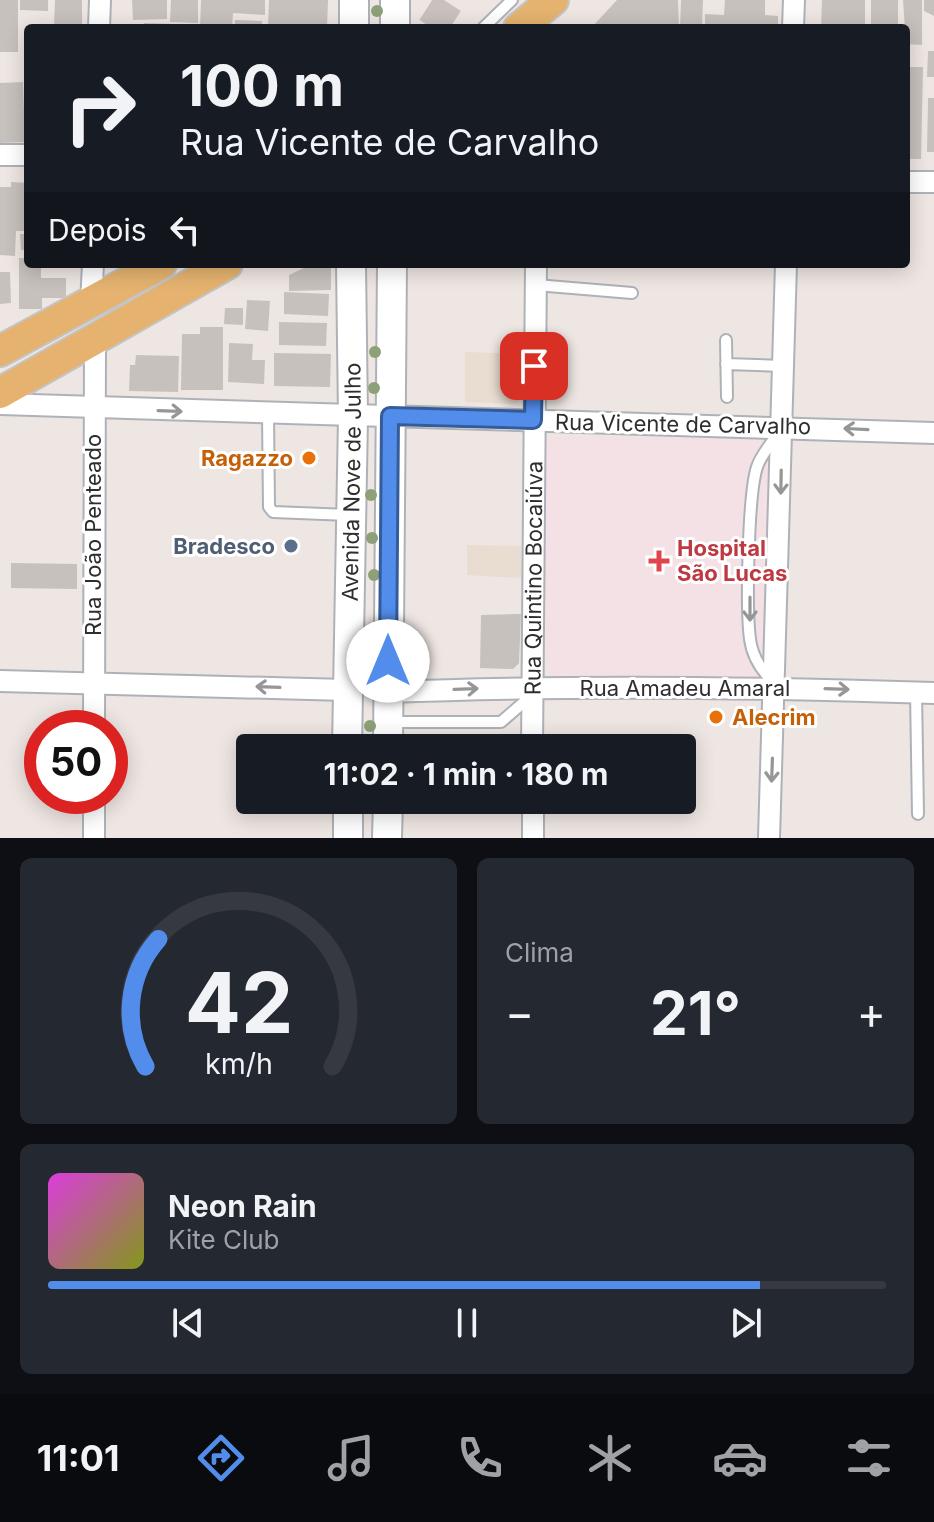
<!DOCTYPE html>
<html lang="pt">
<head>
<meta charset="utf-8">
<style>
  :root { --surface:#171b24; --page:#242831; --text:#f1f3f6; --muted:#9ea1a6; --line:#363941; --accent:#528deb }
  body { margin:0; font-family:Inter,sans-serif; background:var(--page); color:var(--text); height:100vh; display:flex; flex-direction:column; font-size:30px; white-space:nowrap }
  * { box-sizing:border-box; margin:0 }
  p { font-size:26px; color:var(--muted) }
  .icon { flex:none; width:44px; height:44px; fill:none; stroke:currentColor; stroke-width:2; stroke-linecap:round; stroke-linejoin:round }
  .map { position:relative; height:838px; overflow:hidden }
  .panel { display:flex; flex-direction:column; gap:20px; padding:20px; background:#0d0f14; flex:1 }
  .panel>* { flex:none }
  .top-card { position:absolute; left:24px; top:24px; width:886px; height:244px; border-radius:8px; box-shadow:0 4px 20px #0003; background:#171b24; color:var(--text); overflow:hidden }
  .speed { position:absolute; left:24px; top:710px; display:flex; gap:16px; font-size:40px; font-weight:700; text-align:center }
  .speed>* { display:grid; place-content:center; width:104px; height:104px; border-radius:50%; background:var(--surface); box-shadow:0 4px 20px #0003; line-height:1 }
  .speed .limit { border:12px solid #d22; background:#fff; color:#111 }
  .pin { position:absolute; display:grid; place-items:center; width:68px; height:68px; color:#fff; margin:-34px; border-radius:16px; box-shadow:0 4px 12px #0006 }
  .me { position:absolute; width:88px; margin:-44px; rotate:0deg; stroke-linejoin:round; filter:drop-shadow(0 0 6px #0008) }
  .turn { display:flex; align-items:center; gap:28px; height:168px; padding:0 24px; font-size:36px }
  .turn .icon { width:104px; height:104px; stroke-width:2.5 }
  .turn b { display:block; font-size:56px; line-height:68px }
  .then { display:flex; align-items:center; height:76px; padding:0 24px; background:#0003; gap:16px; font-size:30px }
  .big { font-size:60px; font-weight:700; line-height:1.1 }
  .panel .widget { flex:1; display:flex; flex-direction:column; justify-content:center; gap:12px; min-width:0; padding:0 28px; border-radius:12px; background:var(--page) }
  .panel .dial { align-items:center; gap:0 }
  .dial svg { height:208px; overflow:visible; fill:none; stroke:var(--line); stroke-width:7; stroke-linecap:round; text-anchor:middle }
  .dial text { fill:var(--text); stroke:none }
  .song { display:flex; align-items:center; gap:24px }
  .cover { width:96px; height:96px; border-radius:12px; background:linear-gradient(135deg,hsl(300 70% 55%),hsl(70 70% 35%)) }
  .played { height:8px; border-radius:4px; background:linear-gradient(90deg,var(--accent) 85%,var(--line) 85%) }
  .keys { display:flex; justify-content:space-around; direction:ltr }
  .heat { display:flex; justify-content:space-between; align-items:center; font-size:44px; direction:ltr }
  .panel .tiles { flex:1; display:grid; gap:20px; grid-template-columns:1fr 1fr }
  .widget:last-child { grid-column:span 2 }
  .trip { position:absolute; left:236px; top:734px; width:460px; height:80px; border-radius:8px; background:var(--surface); box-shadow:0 4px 20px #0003; font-weight:700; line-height:80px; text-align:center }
  .menu { display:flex; height:128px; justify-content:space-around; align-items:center; background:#090b0e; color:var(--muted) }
  .menu .icon { width:56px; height:56px }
  .menu .current { color:var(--accent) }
  .menu b { font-size:36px; color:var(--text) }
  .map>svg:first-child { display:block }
  .education { fill:#e9dcd1 }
  .medical { fill:#f3e1e5 }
  .building { fill:#c7c1bd }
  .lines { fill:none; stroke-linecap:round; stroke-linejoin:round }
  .primary-tunnel { stroke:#c8c1be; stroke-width:30; stroke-dasharray:30 15; stroke-linecap:butt }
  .lane-casing { stroke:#aeb2b8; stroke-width:14 }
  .street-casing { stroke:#aeb2b8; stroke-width:24 }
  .secondary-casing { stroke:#aeb2b8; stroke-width:32 }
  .primary-casing { stroke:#c4c4c4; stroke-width:34 }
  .lane { stroke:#fff; stroke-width:10 }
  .street { stroke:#fff; stroke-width:20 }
  .secondary { stroke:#fff; stroke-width:28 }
  .primary { stroke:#e5b36f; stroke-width:30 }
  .tree { fill:#8da078 }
  .oneway { stroke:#969696 }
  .route-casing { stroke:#355c99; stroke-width:20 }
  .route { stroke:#528deb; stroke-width:14 }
  .food-dot { fill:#e8710a; stroke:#fff; stroke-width:3 }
  .service-dot { fill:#5c6f8a; stroke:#fff; stroke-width:3 }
  .health-dot { fill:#e0444e; stroke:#fff; stroke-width:3 }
  .labels { text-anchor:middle; stroke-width:6; stroke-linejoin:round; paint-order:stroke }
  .street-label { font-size:22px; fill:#2e2e2e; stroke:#fff }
  .food-label { font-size:22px; font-weight:bold; fill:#c56008; stroke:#fff; text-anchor:end }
  .service-label { font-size:22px; font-weight:bold; fill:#4e5e75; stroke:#fff; text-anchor:end }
  .health-label { font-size:22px; font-weight:bold; fill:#be3a42; stroke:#fff; text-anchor:start }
</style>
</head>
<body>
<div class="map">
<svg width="934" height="838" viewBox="0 0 934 838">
  <rect width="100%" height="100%" fill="#eee6e2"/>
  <path class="education" d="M465,352l58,2 -1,44 -7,6 -50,-2z
    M467,545l54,1v32l-54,-3z"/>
  <path class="medical" d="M553,437l207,2 12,5 -6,237 -211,-3 -8,-13 -5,-216z"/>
  <path class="building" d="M0,0h18v52h-18z
    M20,0h28v11l-28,-1z
    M55,0h27v28l-28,-1z
    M132,0h35v19l-34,1z
    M171,0h27v23l-28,-1z
    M201,0h64v15l-32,-2 -1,15h-32z
    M269,0h59l-1,28 -59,-1z
    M617,0h61l1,28h-88z
    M681,0h22l-1,28h-22z
    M725,0h40v15l13,1v12h-73v-14l19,1z
    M822,0h43v28h-44z
    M871,0h27v28h-27z
    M903,0h19v45l-16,-1z
    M924,0h10v16l-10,-5z
    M235,20l27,1v7h-27z
    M144,23l30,1v4h-30z
    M928,51h6v26h-7z
    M24,56h4v25h-4z
    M906,67h17l-2,92h-15z
    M23,82l2,60 -25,1v-60z
    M928,98h6v54h-7z
    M11,182l17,1v48h-12l-1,25 -15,-1v-68h11z
    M20,234h8v16h-7z
    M19,258h9v6h13v14h25v20h-24v11h-23z
    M312,264h19v26l-42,1v-16z
    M0,272h10l1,31 -11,1z
    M284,292l45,2 -1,22 -44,-2z
    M247,300l23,1 -2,30 -23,-2z
    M225,308h18v17l-19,-1z
    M279,322l48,1 -1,23 -47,-1z
    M200,327h23v63h-42l1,-56h18z
    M229,343l24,1 -1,16h13l-1,24 -36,-2z
    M274,353l57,1 -1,33 -56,-1z
    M136,355l43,1 -1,36 -49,-1 1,-26h5z
    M11,563l66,1v25l-66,-1z
    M521,614l-2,49 -6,6 -33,-1 1,-53z"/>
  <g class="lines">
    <path class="primary-tunnel" d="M432,28l18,-28"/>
    <g class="lane-casing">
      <path id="lane" d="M483,28l29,-28
        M536,285l96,8
        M726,340l1,57
        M726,364l57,2
        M268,414l1,93 4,5 76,3
        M773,682c-11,-11 -21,-26 -23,-43 -4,-30 -2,-145 7,-172 4,-12 13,-22 20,-32
        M916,692l2,122
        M390,722h111l30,-26"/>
    </g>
    <g class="street-casing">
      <g id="street">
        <path d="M99,28l1,-28"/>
        <path d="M793,28l1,-28"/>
        <path d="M0,155h28"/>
        <path d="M906,182h28"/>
        <path d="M91,303l2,-39"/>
        <path d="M0,404l934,29"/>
        <path d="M0,681l346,9"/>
        <path d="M388,692c182,-7 364,-5 546,1"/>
        <path d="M94,728l1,-386"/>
        <path id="s1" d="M532,748l4,-484"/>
        <path d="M533,800v38"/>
        <path d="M94,838v-42"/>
        <path d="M769,838l17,-574"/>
      </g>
    </g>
    <g class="secondary-casing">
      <g id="secondary">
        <path d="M354,0v28"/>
        <path d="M395,0v28"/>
        <path id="s2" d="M347,748l6,-331 -2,-153"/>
        <path d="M388,748l4,-484"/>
        <path d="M348,800v38"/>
        <path d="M387,838l1,-38"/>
      </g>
    </g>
    <g class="primary-casing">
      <path id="primary" d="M519,28l34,-28
        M0,351l161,-87
        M0,393l227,-129"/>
    </g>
    <use href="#lane" class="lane"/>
    <use href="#street" class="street"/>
    <use href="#secondary" class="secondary"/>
    <use href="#primary" class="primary"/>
  </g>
  <g class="tree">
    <circle cx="377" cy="11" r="6"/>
    <circle cx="375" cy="352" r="6"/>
    <circle cx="374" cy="388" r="6"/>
    <circle cx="371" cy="495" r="6"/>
    <circle cx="372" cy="538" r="6"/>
    <circle cx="374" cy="575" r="6"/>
    <circle cx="369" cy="643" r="6"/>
    <circle cx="370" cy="663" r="6"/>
    <circle cx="370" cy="726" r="6"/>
  </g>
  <defs><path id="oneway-shaft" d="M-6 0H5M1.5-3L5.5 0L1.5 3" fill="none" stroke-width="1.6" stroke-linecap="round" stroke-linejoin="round" transform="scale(2)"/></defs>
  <g class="oneway">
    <use href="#oneway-shaft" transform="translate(170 411) rotate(2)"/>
    <use href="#oneway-shaft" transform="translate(856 429) rotate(-177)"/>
    <use href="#oneway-shaft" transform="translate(781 482) rotate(91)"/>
    <use href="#oneway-shaft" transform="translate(750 609) rotate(90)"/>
    <use href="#oneway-shaft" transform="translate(268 687) rotate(-178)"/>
    <use href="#oneway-shaft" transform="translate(466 689) rotate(-2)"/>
    <use href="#oneway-shaft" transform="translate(837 689) rotate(2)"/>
    <use href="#oneway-shaft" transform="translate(772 770) rotate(92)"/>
  </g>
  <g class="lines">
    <g class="route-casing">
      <path id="route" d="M388,661l2,-245 143,4 1,-54"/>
    </g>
    <use href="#route" class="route"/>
  </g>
  <g class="food-dot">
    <circle cx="309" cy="458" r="8"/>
    <circle cx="716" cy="717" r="8"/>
  </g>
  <circle class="service-dot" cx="291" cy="546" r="8"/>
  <path class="health-dot" d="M655 549h8v8h8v8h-8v8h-8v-8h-8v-8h8z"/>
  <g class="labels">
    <g class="street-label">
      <text transform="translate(683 424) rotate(1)" y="8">Rua Vicente de Carvalho</text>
      <text dy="8" stroke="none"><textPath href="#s2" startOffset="266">Avenida Nove de Julho</textPath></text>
      <text transform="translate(93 535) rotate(-90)" y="8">Rua João Penteado</text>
      <text dy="8" stroke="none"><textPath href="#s1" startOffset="170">Rua Quintino Bocaiúva</textPath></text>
      <text x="685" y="696">Rua Amadeu Amaral</text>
    </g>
    <g class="food-label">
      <text x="293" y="466">Ragazzo</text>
      <text x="732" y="725" text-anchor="start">Alecrim</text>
    </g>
    <g class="service-label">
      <text x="275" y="554">Bradesco</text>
    </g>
    <g class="health-label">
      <text x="677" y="556">Hospital<tspan x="677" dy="25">São Lucas</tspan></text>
    </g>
  </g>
</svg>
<div class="speed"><div class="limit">50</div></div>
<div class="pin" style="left:534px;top:366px;background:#d93025"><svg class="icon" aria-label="arrive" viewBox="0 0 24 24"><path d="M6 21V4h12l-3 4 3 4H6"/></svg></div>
<svg class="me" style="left:388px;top:661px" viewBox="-20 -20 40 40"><circle r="19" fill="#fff"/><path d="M0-13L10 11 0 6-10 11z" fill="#528deb"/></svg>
<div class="trip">11:02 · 1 min · 180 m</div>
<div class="top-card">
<div class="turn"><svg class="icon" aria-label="right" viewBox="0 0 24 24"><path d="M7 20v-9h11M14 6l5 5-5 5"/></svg><div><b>100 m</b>Rua Vicente de Carvalho</div></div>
<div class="then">Depois<svg class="icon" aria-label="left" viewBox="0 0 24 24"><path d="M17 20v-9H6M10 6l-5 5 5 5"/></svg></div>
</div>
</div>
<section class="panel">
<div class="tiles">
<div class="widget dial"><svg viewBox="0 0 100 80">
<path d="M14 69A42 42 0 1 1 86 69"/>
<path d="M14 69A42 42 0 0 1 19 20" stroke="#528deb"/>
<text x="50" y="56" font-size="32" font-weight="700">42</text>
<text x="50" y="72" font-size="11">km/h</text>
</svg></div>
<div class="widget"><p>Clima</p>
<div class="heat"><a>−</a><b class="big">21°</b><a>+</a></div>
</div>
<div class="widget">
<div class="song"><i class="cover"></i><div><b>Neon Rain</b><p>Kite Club</p></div></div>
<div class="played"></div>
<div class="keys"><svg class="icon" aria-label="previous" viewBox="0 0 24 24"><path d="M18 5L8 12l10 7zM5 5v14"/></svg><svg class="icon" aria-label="pause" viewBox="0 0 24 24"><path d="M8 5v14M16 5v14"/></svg><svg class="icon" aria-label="next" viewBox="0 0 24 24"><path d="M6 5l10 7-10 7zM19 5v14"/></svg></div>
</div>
</div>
</section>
<nav class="menu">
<b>11:01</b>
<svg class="icon current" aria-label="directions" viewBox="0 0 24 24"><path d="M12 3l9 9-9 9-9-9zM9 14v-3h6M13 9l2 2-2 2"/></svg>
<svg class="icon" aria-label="music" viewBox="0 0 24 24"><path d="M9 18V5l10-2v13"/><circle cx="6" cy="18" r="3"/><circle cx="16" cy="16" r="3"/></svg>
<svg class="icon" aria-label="phone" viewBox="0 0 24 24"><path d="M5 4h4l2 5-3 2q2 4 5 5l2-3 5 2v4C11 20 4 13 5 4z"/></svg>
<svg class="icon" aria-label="climate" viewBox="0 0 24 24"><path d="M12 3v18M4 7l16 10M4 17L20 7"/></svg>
<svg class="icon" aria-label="car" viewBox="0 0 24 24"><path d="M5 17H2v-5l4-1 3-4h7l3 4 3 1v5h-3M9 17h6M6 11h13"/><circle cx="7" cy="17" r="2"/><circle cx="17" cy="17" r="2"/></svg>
<svg class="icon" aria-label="filters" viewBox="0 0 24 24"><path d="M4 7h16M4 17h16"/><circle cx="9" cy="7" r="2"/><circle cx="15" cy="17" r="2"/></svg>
</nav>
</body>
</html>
